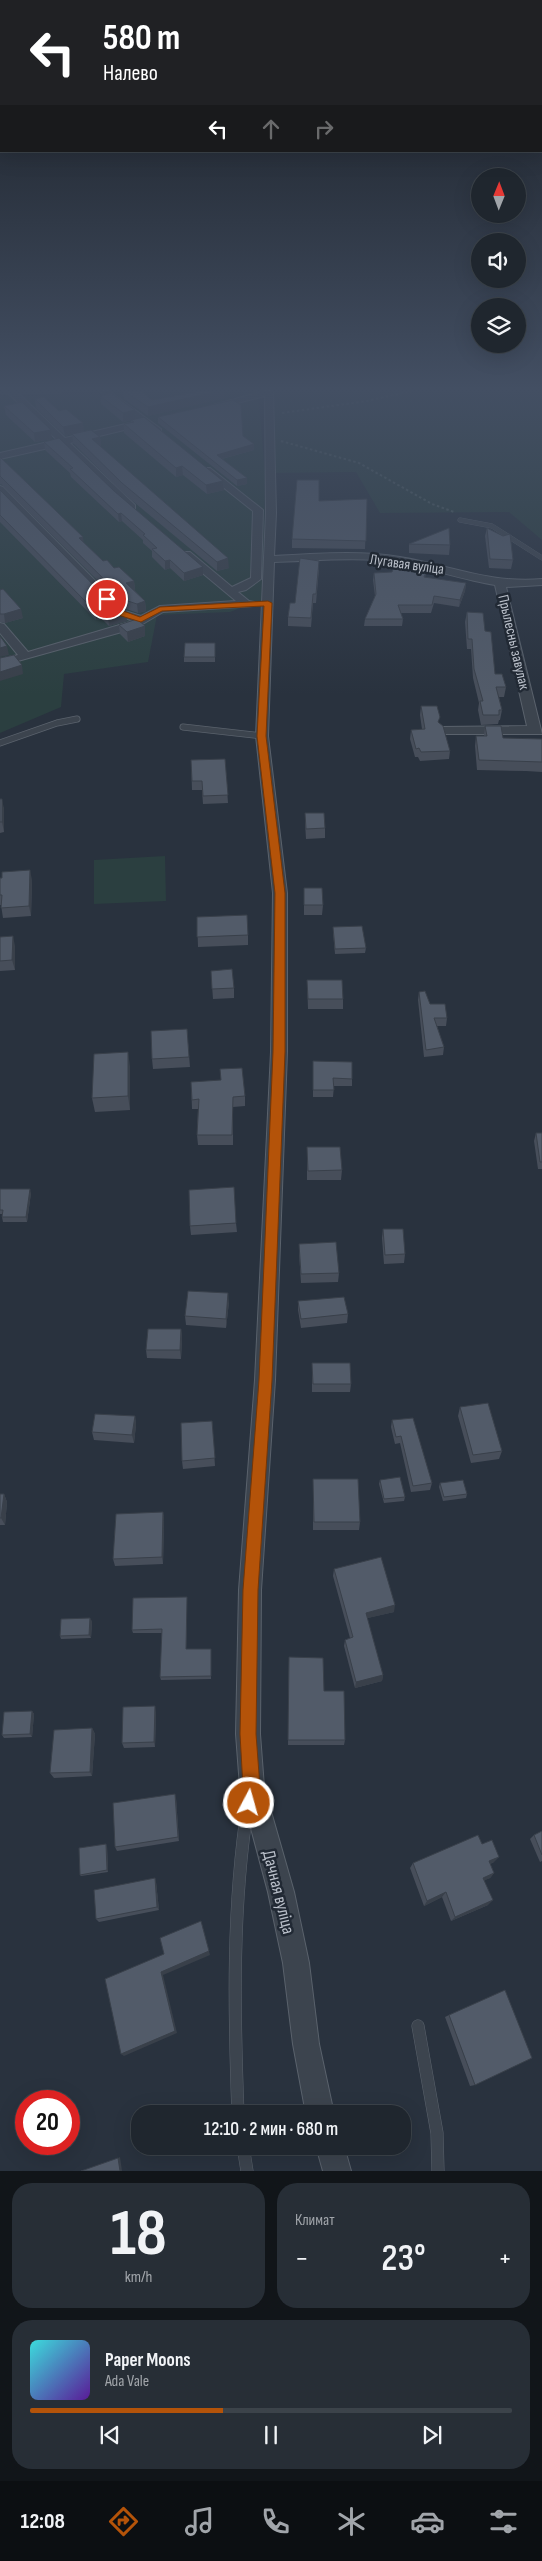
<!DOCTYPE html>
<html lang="ru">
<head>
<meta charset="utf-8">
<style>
  :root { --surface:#1f262e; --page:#272e36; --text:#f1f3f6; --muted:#a1a5aa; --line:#3c434a; --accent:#b45309 }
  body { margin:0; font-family:"Sofia Sans Condensed",sans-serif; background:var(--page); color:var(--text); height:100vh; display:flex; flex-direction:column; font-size:19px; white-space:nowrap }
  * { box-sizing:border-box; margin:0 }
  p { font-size:16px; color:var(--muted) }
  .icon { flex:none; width:28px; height:28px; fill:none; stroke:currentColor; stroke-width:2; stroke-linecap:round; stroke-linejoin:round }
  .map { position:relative; height:2171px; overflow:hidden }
  .sheet { display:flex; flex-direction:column; gap:12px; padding:12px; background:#111519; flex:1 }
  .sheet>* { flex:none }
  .hud { position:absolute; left:0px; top:0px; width:542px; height:152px; box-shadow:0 5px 20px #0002,0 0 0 1px var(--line); background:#202124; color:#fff; overflow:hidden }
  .needle { width:32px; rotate:1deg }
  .fabs { position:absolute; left:471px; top:168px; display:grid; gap:10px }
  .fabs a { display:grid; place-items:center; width:55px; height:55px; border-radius:50%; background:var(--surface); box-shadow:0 5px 20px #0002,0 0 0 1px var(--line); font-size:25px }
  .speed { position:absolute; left:15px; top:2090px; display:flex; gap:10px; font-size:25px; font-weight:700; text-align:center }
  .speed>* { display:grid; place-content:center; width:65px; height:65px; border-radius:50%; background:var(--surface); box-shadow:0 5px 20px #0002,0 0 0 1px var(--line); line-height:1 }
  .speed .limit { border:8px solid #d22; background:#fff; color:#111 }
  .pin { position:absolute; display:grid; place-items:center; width:42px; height:42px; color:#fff; margin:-21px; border:2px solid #fff; border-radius:50%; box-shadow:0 1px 5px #0007 }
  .me { position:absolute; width:55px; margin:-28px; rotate:6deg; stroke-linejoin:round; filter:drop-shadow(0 0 4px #0008) }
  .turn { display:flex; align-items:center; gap:18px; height:105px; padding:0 20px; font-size:22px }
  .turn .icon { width:65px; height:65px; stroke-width:2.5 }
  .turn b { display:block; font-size:35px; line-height:42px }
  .lanes { display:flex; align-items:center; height:48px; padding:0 20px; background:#0003; justify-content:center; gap:25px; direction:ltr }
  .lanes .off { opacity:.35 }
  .big { font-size:38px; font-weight:600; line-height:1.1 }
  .sheet .widget { flex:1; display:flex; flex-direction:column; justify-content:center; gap:8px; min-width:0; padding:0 18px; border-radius:20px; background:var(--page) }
  .sheet .dial { align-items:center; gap:0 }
  .dial b { font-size:65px; line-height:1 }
  .song { display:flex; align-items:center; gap:15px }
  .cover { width:60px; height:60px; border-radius:8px; background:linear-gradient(135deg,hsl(180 70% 55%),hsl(270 70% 35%)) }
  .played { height:5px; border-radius:2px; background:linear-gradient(90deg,var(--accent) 40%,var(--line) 40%) }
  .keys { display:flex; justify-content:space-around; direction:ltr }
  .heat { display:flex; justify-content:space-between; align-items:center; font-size:28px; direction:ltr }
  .sheet .tiles { flex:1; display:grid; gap:12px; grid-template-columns:1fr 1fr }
  .widget:last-child { grid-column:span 2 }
  .trip { position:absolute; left:131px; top:2105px; width:280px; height:50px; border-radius:20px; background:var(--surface); box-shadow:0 5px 20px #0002,0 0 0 1px var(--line); font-weight:600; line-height:50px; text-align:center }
  .tab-bar { display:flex; height:80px; justify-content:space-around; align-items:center; background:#0c0f12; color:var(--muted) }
  .tab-bar .icon { width:35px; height:35px }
  .tab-bar .on { color:var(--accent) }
  .tab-bar b { font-size:22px; color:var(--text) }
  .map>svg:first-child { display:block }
  .green { fill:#2b3f40 }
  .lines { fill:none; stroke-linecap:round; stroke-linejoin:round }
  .service-far2-casing { stroke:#5a626c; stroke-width:5 }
  .service-far1-casing { stroke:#5a626c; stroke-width:7 }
  .service-casing { stroke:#5a626c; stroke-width:13 }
  .minor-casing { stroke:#5a626c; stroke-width:2 }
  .path { stroke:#4b5c5e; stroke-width:2; stroke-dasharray:2.5 2.5; stroke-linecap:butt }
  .service-far2 { stroke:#3c444e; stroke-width:4.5 }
  .service-far1 { stroke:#3c444e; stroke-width:5.5 }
  .service { stroke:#3c444e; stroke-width:12 }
  .minor { fill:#3c444e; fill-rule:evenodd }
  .wall { fill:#474e5a }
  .shaded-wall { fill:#39404a }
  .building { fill:#525b69; stroke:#39404a }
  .route { fill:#b45309; stroke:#753606 }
  .labels { text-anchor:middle; stroke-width:5; stroke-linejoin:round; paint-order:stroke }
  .far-street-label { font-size:15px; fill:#b9bfc9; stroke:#212934 }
  .street-label { font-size:18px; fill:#b9bfc9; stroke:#212934 }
</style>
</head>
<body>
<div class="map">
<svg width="542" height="2171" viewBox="0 0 542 2171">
  <rect width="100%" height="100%" fill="#29323e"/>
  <path class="green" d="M181,391h77l7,82 -1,133 -21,1 -13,5 -73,3 -9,47 -84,12 -3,33 -61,26v-336z
    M269,391h273v149l-33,-28 -129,1 -24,-41 -85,1z
    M165,856l1,45 -72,3v-44z"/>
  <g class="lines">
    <g class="service-far2-casing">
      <path id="service-far2" d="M0,392l60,-1
        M460,520l32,6 50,32"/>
    </g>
    <g class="service-far1-casing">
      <path id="service-far1" d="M183,727l79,9
        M0,743l57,-20 20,-4"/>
    </g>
    <g class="service-casing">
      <path id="service" d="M418,2026l19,107 1,38
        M238,2114c-4,-103 -6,-208 10,-310
        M243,2146l4,25"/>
    </g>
    <g class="minor-casing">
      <path id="minor" d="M9,391h7l49,47 74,-17 -39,-30h9l52,38v4l-3,1 -13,-9 -75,18 65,62v4h-6l-67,-64 -62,14v-6l57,-13 -48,-46z
        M264,391h9l3,122 -2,43c42,-2 84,-6 126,1 48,8 92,27 142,22v6l-36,2 36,147h-98l-4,-1 -2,-3 2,-3 87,-1 -32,-141c-32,-5 -62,-16 -94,-22 -42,-7 -85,-2 -127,-1l-6,174 19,157v159l-12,328 -14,210 -1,144 4,53 30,105 15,71 10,81 15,70h-28l-13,-70 -10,-81 -15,-71 -28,-105 -4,-53 3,-144 16,-210 16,-328 2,-159 -17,-157 10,-223 -1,-117 -51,13 -4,-3z
        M204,468h6l53,42 -2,69 -15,11 -8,2 11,9 5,1v4l-91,6 -27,16 -136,38v-7l18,-4 -18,-22v-10l4,1 24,28 105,-31 -16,-6 -117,-120v-9l3,1 122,124 16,5 19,-10 76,-5 -54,-45v-4h8l42,35 19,-9 2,-67 -49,-39z
        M316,2146h28l7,25h-28z"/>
    </g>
    <path class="path" d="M282,413l85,-12 45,-10
      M281,441l78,22 73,41 22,8"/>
    <use href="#service-far2" class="service-far2"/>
    <use href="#service-far1" class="service-far1"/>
    <use href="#service" class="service"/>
    <use href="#minor" class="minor"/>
  </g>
  <path class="wall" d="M123,391l29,9 49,-9h23v7l-76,18 -24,-17z
    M100,396l35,14 1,9 -13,3 -22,-18z
    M35,399l49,32 16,6 1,8 -1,1 129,122 -12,3 -94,-78 -50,-50 -1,-9 -7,2 -29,-28z
    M4,406l48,33 -17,3 -29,-27z
    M158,417l85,19 11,14 -32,9 25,25 -10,2 -79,-63z
    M131,420l92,61 1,9 -17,4 -24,-19 -7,2 -52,-44v-9l7,-2z
    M44,442l70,49 89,84 -19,6 -14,-13 -5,2 -13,-13v-6l-9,-8v-3l-21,-19 -3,1 -48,-45 -1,-4 -25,-23z
    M0,457l84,86 19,18 31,20 1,9h-1l11,11 1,10 -8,2 -12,-4 -125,-125 -1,1z
    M0,490l127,131 -18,5 -7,-7 -6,1 -96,-98z
    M367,499l-2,50 -73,-1v-9l27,-38z
    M487,528l26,32 -2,9 -22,-1 -4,-32z
    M409,544l41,1 -1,10 -40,-2z
    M319,569l-3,34h-3l-2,24 -23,-1v-9l7,-14z
    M426,572l-1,6 41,5 -1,8 -6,16 -25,-4 -3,10h-31l3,6 -1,7h-38l1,-7 10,-23 -2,-16 1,-7z
    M0,590l23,28 -18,5 -5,-1z
    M467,612l18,19 10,43 11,13 -2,10h-5l3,13 -2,10h-1l-1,4 -17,1 -3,-15 1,-7 -6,-25 -2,-29h-4l-2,-27z
    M119,625l26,1v10l-17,6 -8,-8z
    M215,643v19h-31v-5z
    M421,706l18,17 11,28 -1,8 -29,2 -2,-4h-3l-5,-18 1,-9 11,-1 -2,-14z
    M485,726l18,12 39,1v33l-16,-1 -49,-1 -2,-24 1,-10h8z
    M225,759l3,44 -25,1 -1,-14h-10l-1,-30z
    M0,799l4,10v23l-4,1z
    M305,813l20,15v10l-19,1 -1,-16z
    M32,880l-1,36 -28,2 -2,-13h-1v-10z
    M304,888l19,17 -1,10h-18z
    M197,917l51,18v10l-50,2z
    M333,927l33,21 -1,5 -30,1 -2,-22z
    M0,937l15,9v24l-15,1z
    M211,971l23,17v10l-21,1z
    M307,980l36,19v10h-35z
    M419,992l11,12 17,14 -1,8h-9l7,21 -1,8 -19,2 -6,-57z
    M187,1029l3,38 -37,2 -1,-10z
    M130,1066v44l-35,2 -3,-14z
    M313,1069l39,10v7h-18l-1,11h-20z
    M191,1082l54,14v10l-12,1v38h-35l-1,-10 1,-26h-6z
    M536,1133h6v36h-4l-4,-28z
    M307,1147l35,23 -1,10h-34z
    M0,1189l31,4 -4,29h-24l-1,-5v-3h-2z
    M236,1223l1,9 -46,3 -1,-9z
    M383,1229l22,25 -1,9 -20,1 -2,-26z
    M299,1244l40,29 -1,9 -37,1 -2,-30z
    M298,1301l50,13 -1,9 -46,5 -3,-18z
    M229,1302l-3,26 -40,-3 -1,-9z
    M181,1329l1,9 -1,21 -34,-1 -1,-8z
    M312,1363l39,21 -1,8h-38z
    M460,1407l42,44 -3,8 -28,4 -13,-47z
    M135,1416l1,9 -2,18 -40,-3 -2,-8z
    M392,1420l40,63 -2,7 -19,2 -11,-49 -5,1 -4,-17z
    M212,1421l3,45 -32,3 -1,-8z
    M313,1479l47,43 -1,8h-46z
    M380,1480l25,17 -1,4 -20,2 -5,-19z
    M440,1483l27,11 -1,4 -23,3 -4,-14z
    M0,1494h4l3,8 -2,23h-5z
    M163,1512l1,8 -1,44 -48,2 -2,-7z
    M334,1569l60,43 -27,6 16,57 -1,6 -27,7 -11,-42 1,-6 5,-2 -17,-62z
    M187,1597l-1,52h25v30l-50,1 -1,-3 2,-44h-29l-1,-3z
    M92,1621l-1,17 -30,1 -1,-3z
    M289,1657l35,34 21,49 -1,5h-56z
    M32,1711l2,3 -2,23 -28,1 -2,-3z
    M156,1712l-1,35 -31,1 -2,-5z
    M92,1728l3,6 -3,42 -38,2 -4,-5z
    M176,1798l3,43 -62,10 -2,-4z
    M542,1831v30l-2,1 -10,-23 4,-4z
    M482,1844l12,18 -4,2 4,9 -4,5 -6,2 4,25 -37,16 -9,-24 -18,9 -14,-38 3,-5z
    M107,1846l1,26 -27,4 -1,-1z
    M156,1882l3,28 -60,12 -3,-3z
    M449,2015l26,70 -5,1 -25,-69z"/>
  <path class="shaded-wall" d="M219,391h5v7l-76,18v-9z
    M135,410l1,9 -13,3v-9z
    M83,423l1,8 -19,5 -2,-9z
    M51,430l1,9 -17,3 -1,-9z
    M100,437l1,8 -8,2 -1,-8z
    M254,444v6l-37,10v-5z
    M182,466l1,9 -7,2v-9z
    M247,478v6l-10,2v-6z
    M223,481l1,9 -17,4 -1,-9z
    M121,513l1,8 -3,1 -1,-8z
    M83,537l1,9 -5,-8z
    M228,558l1,10 -12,3v-9z
    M170,560v8l-5,2v-9z
    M203,567v8l-19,6v-8z
    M134,581l1,9 -8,2 -1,-9z
    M466,583l-1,8 -6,16 1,-7z
    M145,601l1,10 -8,2 -1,-9z
    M21,609l2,9 -18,5 -1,-9z
    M101,609l1,10 -6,1 -1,-9z
    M126,611l1,10 -18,5 -1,-9z
    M145,626v10l-17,6 -1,-10z
    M7,646l2,9 -9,2v-9z
    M22,665l1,9 -23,7v-9z
    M2,799l2,10v23l-2,-10z
    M30,870l2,10 -1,36 -2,-10z
    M13,936l2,10v24l-3,-10z
    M128,1052l2,14v44l-2,-14z
    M30,1189l1,4 -4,29 -1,-5z
    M228,1293l1,9 -3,26v-9z
    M181,1329l1,9 -1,21 -1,-9z
    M135,1416l1,9 -2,18 -2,-8z
    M4,1494l3,8 -2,23 -4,-7z
    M163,1512l1,8 -1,44 -1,-7z
    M395,1605l-1,7 -30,7 2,-6z
    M90,1618l2,3 -1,17 -2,-3z
    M383,1675l-1,6 -27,7 1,-6z
    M155,1706l1,6 -1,35 -1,-5z
    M32,1711l2,3 -2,23 -2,-3z
    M92,1728l3,6 -3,42 -2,-4z
    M175,1794l1,4 3,43 -1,-4z
    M106,1844l1,2 1,26 -1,-2z
    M499,1857l-5,5 -9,4 4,-5z
    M494,1873l-4,5 -11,5 4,-5z
    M155,1878l1,4 3,28 -2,-3z
    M446,1892l-4,5 -18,9 3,-5z
    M493,1900l-5,5 -37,16 4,-4z
    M202,1925l8,30 -47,20 14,58 -53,23 -3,-2 40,-82z
    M120,2157l2,14h-2l-2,-13z"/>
  <path class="building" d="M124,391h17l11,9 49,-9h18l-71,16z
    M111,393l24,17 -12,3 -23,-17z
    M44,397l15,14 7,-2 17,14 -20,4 -28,-28z
    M233,400l8,5 2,31 11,8 -37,11 30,23 -10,2 -79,-63z
    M22,402l29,28 -17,3 -30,-27z
    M144,417l79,64 -17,4 -24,-19 -6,2 -52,-44 10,-2 -3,-2z
    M91,430l9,7 -8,2 136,119 -11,4 -95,-79 -50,-49z
    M59,438l55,53 89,76 -19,6 -14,-13 -5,1 -13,-12 5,-1 -14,-13 2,-1 -24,-21 -3,1 -48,-45 3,-1 -29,-26z
    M0,457l83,80 -4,1 24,23 4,-1 7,8 5,-1 15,14 -8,2 19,18 -8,3 -12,-4 -125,-124z
    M297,480h22v21l48,-2 -1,42 -74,-2z
    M0,490l115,117 11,4 -18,6 -7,-8 -6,2 -95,-96z
    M449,528l1,17 -41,-1z
    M487,528l16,8 7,-2 3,26 -23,-1z
    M300,558l19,3 -3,33h-3l-2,24 -23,-1 2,-14h5z
    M394,567l32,5 -2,5 42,6 -6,17 -26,-4 -2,9h-34l5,14h-38l11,-25 -2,-21 18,-1z
    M3,589l18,20 -17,5h-4v-24z
    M467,612l16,1 2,18 6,1 4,42h7l4,13h-10l6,23h-3v5h-16l-3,-14h3l-9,-32 -2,-30h-4z
    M137,619l8,7 -18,6 -8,-7z
    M0,636l7,10 -7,2z
    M185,643h30v14h-31z
    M14,655l8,10 -22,7v-14z
    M421,706h16l3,11 -2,5 5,4 7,25 -29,1 -2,-4 -3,1 -5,-19 14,-1z
    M485,726h16l2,12 39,1v23l-63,-2 -3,-24h11z
    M225,759l3,36 -25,1 -1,-15h-10l-1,-21z
    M0,799h2v23h-2z
    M305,813h19l1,15 -19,1z
    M30,870l-1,36 -28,2 1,-13h-2v-17h2v-6z
    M304,888h18l1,17h-19z
    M247,915l1,20 -51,2v-20z
    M362,926l4,22 -31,1 -2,-22z
    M13,936l-1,24 -12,1v-24z
    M232,969l2,19 -22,1 -1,-18z
    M307,980h35l1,19h-35z
    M425,991l5,13h15l2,14h-13l10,29 -18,3 -7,-58z
    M187,1029l2,28 -37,2 -1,-28z
    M128,1052v44l-36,2 2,-44z
    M313,1061l39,1v17l-19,-1 1,12h-21z
    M242,1068l3,28 -12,1 -1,38h-35l2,-36 -7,1 -1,-18 30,-2 -1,-11z
    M536,1133h6v29h-2z
    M307,1147h33l2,23 -34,1z
    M234,1187l2,36 -46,3 -1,-36z
    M0,1189h30l-4,28h-24l1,-7h-3z
    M383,1229h20l2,25 -20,1z
    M336,1242l3,31 -38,1 -2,-30z
    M188,1291l40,2 -2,26 -41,-3z
    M344,1297l4,17 -47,5 -3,-18z
    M148,1329h33l-1,21h-34z
    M312,1363h38l1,21h-38z
    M488,1403l14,48 -29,4 -13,-48z
    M95,1414l40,2 -3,19 -40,-3z
    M413,1418l19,65 -19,3 -12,-50 -5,1 -4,-17z
    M212,1421l3,37 -33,3 -1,-38z
    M400,1477l5,20 -21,2 -4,-19z
    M313,1479h45l2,43h-46z
    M463,1480l4,14 -23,3 -4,-14z
    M0,1494h4l-3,24h-1z
    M163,1512l-1,45 -49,2 3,-45z
    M381,1557l14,48 -29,8 17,62 -27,7 -11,-42 8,-3 -19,-68z
    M187,1597l-1,52h25v27l-51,1 2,-48 -30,1 1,-32z
    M90,1618l-1,17 -29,1 1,-17z
    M289,1657l34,1 1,33h20l1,49h-57z
    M155,1706l-1,36 -32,1 1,-36z
    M32,1711l-2,23 -28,1 2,-23z
    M92,1728l-2,44 -40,1 4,-43z
    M175,1794l3,43 -63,10 -2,-44z
    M542,1831v24l-8,-20z
    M478,1835l4,9 10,-4 7,17 -10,4 5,12 -11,5 10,22 -38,17 -9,-25 -19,9 -14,-38z
    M106,1844l1,26 -27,5 -1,-27z
    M155,1878l2,29 -61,12 -2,-29z
    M201,1921l8,30 -48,21 14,59 -54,23 -16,-75 59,-25 -4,-16z
    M505,1990l27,68 -57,27 -26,-70z
    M118,2158l2,13h-39z"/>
  <linearGradient id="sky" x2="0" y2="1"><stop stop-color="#171c22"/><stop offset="0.56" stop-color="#434f63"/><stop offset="1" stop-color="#434f63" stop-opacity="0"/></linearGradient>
  <rect width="542" height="695" fill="url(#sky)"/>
  <path class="route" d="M104,597h6l13,14 17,6 20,-10 108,-6 4,2 -6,133 19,157v159l-13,328 -14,210 -2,144 4,53 -5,22 -6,2 -6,-2 -3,-6 3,-16 -3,-53 3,-144 16,-210 14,-328 2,-159 -18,-157 7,-130 -102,5 -21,11 -23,-7 -14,-14z"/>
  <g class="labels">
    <g class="far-street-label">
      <text transform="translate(407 564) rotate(8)" y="5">Лугавая вуліца</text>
      <text transform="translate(514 642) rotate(77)" y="5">Прылесны завулак</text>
    </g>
    <g class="street-label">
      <text transform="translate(279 1892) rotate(76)" y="6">Дачная вуліца</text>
    </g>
  </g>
</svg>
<div class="fabs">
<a><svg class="needle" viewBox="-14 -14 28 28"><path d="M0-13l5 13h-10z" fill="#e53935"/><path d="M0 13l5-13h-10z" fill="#a1a5aa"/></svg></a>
<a><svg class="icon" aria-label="sound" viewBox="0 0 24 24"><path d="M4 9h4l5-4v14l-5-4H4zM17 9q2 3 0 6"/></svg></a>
<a><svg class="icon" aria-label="layers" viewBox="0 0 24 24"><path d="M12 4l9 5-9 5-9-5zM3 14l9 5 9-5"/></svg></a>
</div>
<div class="speed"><div class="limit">20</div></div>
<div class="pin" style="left:107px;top:599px;background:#d93025"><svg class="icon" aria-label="arrive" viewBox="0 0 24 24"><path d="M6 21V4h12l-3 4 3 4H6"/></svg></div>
<svg class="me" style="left:249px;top:1803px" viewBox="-20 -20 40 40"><circle r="17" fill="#b45309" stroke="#fff" stroke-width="3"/><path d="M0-11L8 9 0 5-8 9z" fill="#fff"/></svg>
<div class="trip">12:10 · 2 мин · 680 m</div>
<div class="hud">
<div class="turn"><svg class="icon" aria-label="left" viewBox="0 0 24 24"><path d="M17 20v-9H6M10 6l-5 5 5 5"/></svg><div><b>580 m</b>Налево</div></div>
<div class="lanes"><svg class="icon" aria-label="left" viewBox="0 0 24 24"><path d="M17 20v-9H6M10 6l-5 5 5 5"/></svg><svg class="icon off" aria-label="ahead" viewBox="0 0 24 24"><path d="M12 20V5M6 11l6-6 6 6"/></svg><svg class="icon off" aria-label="right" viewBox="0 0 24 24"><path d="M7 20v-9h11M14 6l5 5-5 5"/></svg></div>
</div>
</div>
<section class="sheet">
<div class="tiles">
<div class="widget dial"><b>18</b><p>km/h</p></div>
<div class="widget"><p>Климат</p>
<div class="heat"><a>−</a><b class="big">23°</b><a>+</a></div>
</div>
<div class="widget">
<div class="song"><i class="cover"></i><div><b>Paper Moons</b><p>Ada Vale</p></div></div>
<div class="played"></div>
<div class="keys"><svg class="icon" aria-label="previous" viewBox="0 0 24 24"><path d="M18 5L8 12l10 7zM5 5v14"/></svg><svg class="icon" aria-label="pause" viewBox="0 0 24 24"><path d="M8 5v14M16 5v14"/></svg><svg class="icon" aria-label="next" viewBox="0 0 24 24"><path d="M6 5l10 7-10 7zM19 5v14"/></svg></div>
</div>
</div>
</section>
<nav class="tab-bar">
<b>12:08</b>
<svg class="icon on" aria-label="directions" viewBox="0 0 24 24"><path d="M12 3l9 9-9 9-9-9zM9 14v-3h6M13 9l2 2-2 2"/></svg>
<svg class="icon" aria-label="music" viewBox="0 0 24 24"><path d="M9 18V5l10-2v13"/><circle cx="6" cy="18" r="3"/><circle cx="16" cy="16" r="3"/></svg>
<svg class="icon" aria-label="phone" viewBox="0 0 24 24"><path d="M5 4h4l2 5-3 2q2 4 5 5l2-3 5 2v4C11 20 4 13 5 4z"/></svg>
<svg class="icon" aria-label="climate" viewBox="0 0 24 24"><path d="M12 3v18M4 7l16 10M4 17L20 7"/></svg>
<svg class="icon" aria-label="car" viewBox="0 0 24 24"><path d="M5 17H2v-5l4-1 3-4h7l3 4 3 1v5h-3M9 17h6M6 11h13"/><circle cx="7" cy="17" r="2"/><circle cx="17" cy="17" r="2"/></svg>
<svg class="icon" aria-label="filters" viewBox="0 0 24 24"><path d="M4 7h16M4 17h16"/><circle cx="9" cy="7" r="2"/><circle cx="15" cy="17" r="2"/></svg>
</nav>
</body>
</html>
